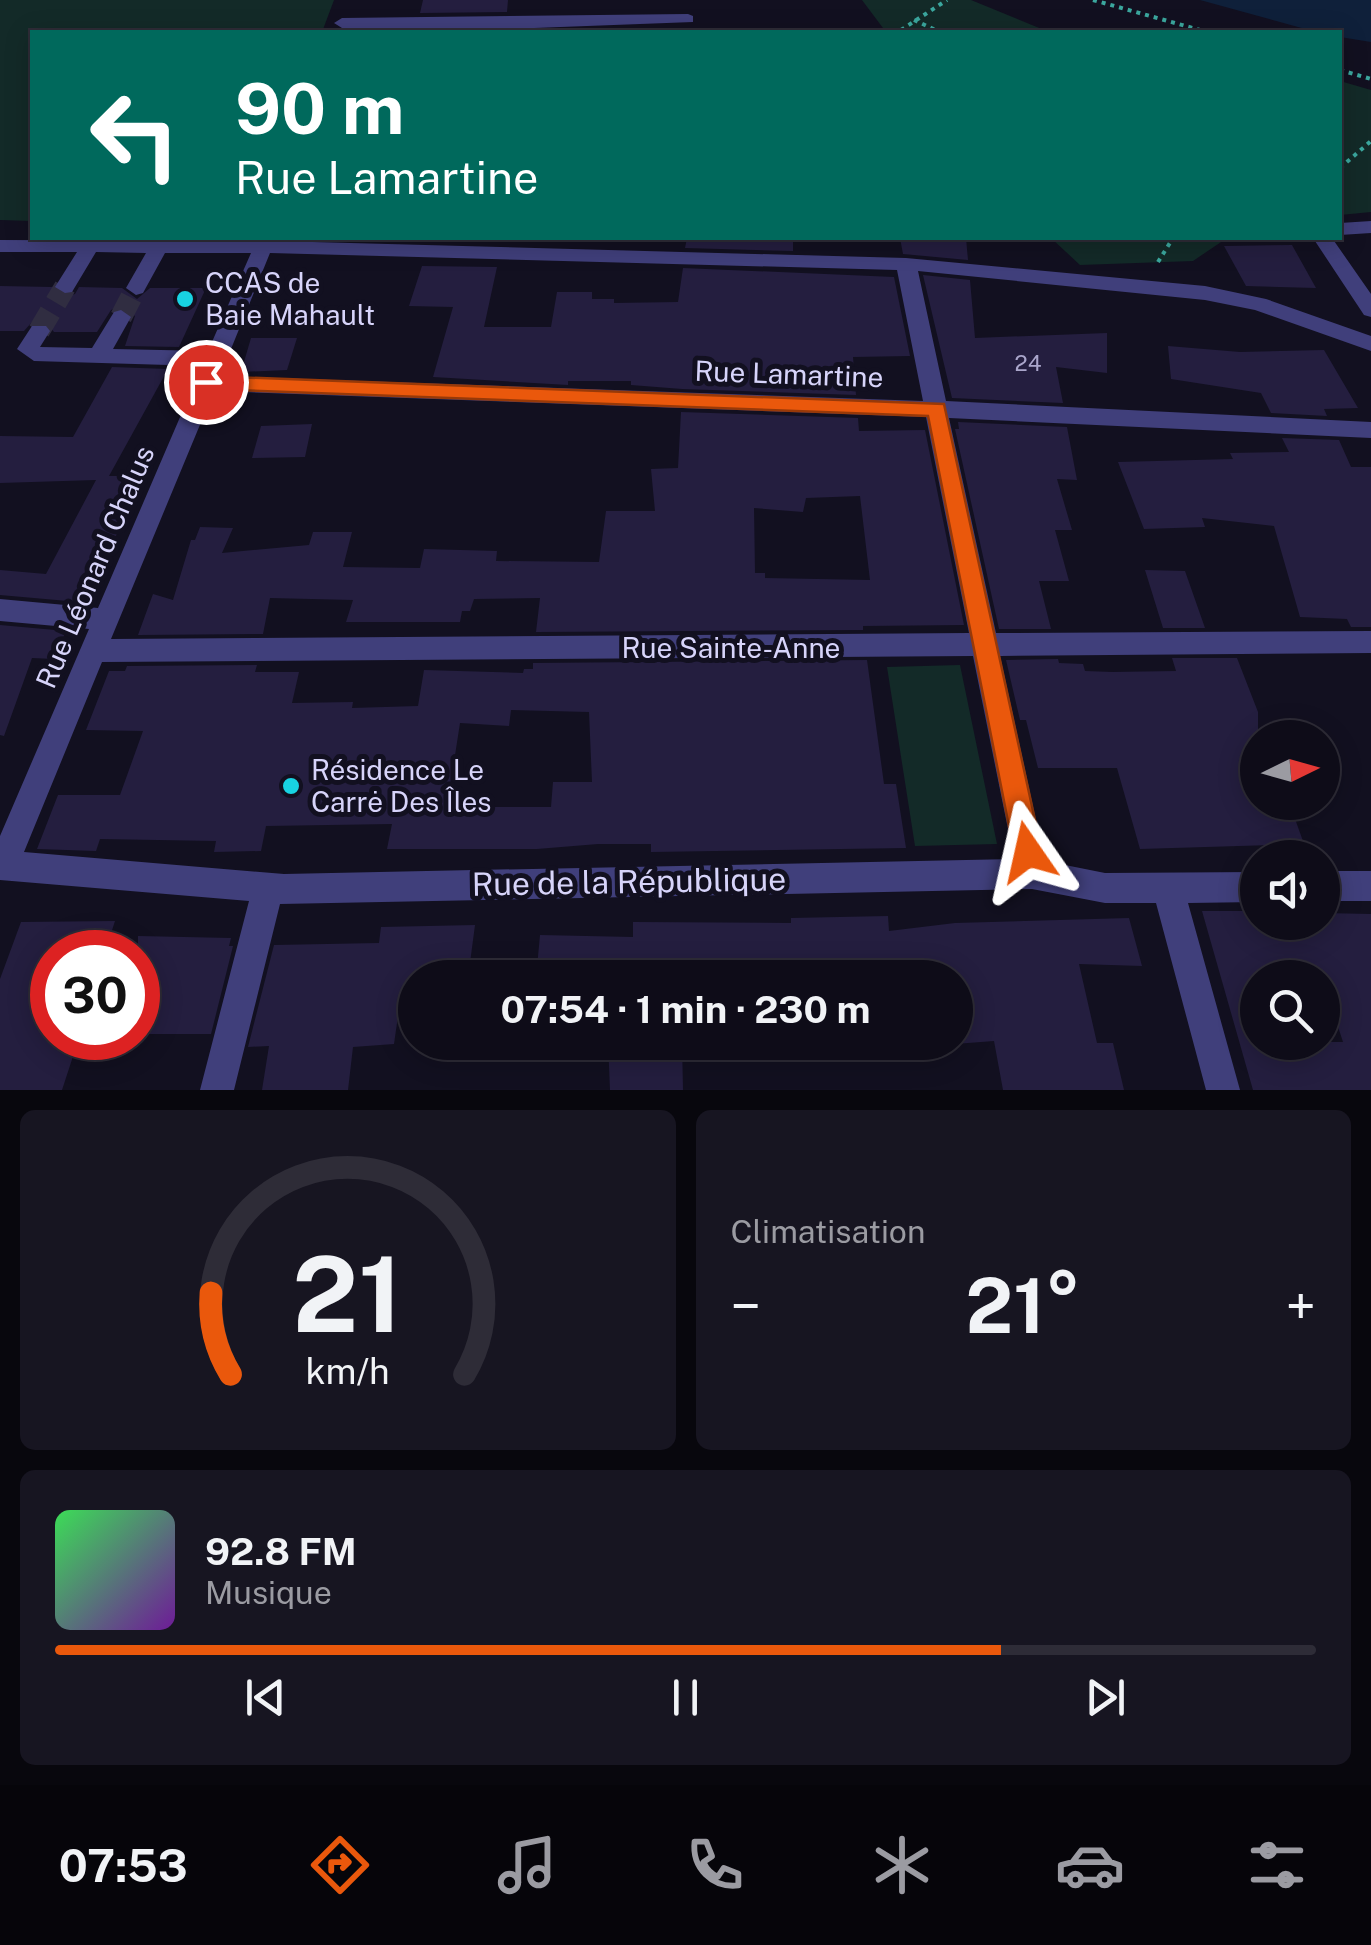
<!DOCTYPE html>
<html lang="fr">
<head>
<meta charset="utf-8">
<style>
  :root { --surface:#0e0c18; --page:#171521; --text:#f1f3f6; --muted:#9b9ba2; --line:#2e2c37; --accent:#ea580c }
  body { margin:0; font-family:"Public Sans",sans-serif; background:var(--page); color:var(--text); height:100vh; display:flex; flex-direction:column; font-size:38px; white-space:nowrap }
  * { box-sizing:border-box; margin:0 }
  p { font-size:32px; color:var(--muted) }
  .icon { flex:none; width:55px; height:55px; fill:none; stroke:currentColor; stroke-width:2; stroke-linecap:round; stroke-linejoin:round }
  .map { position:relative; height:1090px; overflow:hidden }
  .side { display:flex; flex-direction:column; gap:20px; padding:20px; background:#08070d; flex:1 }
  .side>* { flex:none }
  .guide { position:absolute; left:30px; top:30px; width:1312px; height:210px; border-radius:0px; box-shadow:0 5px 25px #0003,0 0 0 2px var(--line); background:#00695c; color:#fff; overflow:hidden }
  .needle { width:65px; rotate:85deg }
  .tools { position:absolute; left:1240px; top:720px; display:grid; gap:20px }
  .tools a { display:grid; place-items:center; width:100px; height:100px; border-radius:50%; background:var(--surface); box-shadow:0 5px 25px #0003,0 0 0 2px var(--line); font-size:50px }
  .speed { position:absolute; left:30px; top:930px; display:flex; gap:20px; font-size:50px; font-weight:700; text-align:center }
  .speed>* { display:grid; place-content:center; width:130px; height:130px; border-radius:50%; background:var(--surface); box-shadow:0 5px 25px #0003,0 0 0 2px var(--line); line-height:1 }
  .speed .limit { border:15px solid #d22; background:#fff; color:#111 }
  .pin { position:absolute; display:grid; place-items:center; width:85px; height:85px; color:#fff; margin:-42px; border:5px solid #fff; border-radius:50%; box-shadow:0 2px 10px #0007 }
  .me { position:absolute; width:110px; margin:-55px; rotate:349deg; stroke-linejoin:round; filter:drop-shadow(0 0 8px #0008) }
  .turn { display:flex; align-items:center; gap:35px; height:210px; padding:0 40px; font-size:45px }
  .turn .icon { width:130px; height:130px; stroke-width:2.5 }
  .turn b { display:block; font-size:70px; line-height:85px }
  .big { font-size:75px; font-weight:700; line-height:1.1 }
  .side .tile { flex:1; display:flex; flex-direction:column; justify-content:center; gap:15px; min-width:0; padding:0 35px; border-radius:15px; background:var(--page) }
  .side .dial { align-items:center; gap:0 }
  .dial svg { height:260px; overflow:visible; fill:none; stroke:var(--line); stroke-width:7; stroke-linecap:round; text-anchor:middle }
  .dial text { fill:var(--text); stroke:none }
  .song { display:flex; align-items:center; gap:30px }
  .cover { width:120px; height:120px; border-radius:15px; background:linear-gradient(135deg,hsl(130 70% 55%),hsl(280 70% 35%)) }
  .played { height:10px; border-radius:5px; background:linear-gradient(90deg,var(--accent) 75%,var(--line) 75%) }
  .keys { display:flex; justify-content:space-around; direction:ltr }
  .heat { display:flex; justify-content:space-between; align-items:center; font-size:55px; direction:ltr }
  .side .tiles { flex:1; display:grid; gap:20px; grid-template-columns:1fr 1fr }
  .tile:last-child { grid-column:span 2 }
  .trip { position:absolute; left:398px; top:960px; width:575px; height:100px; border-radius:50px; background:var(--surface); box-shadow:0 5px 25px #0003,0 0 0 2px var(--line); font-weight:700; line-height:100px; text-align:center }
  .tabs { display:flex; height:160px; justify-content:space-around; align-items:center; background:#06050a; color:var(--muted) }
  .tabs .icon { width:70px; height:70px }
  .tabs .active { color:var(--accent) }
  .tabs b { font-size:45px; color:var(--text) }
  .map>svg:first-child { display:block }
  .green { fill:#132a28 }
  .water { fill:#0f203a }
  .building { fill:#241e3f; fill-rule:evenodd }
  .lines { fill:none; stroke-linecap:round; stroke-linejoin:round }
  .minor-tunnel { stroke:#302d41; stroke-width:22; stroke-dasharray:22 11; stroke-linecap:butt }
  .path { stroke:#3ba79e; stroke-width:4; stroke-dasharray:4 5; stroke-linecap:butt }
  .minor { fill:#403f7b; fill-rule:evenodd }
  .route { fill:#ea580c; stroke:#983908; stroke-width:2.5 }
  .poi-dot { fill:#18d3e2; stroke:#121020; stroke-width:4 }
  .labels { text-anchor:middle; stroke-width:10; stroke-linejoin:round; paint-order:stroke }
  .number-label { font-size:22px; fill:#aaa6cb }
  .poi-label { font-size:28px; fill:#d7d4fa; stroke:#121020; text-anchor:start }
  .street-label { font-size:28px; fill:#d7d4fa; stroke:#121020 }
  .near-street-label { font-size:32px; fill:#d7d4fa; stroke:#121020 }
</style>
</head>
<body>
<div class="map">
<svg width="1371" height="1090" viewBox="0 0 1371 1090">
  <rect width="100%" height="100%" fill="#121020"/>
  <path class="green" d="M0,0h334l-12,32h-290v189l-32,-1z
    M862,0h109l78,32h-163z
    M1340,81l31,9v122l-31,3z
    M1051,238h176l-34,23 -113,4z
    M960,665l37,179 -82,2 -28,-179z"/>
  <path class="water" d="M1200,0h171v42l-31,-5v-5h-24z"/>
  <path class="building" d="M423,0h85l-1,12 -87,1z
    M687,238h106v13l-108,-3z
    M900,238h66l2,22 -65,-6z
    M1292,245l24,43 -70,-2 -22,-40z
    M422,266l75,1 -13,60h67l6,-35h35v7h22v4l64,-1 5,-34 211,9 16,79 -57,1 3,38 -174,-6 -51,-4v-4h-63v4l-135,-8 20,-70 -44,-1z
    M923,275l47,5 5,58 132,-5v40l-51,-6 7,36 -111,-5z
    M0,286l52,1 14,10 9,-3 4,-7 43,1 15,11 13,-11h56l-27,59 -54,-1 10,-30 -15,-10 -9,4 -14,22h-43l-8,-10h-14l-8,9h-24z
    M251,338h46l-10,32 -46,2z
    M1168,346l72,6 84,-2 34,58 -34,1 3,7 -56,-3 -10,-20 -90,-14z
    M112,367l56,2 -59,107h29l-15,32 7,1 -21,40 -5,-2 -25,55 -79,-7v-25l46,4 50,-94 -96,3v-47l73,1z
    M681,412l177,6 1,13 66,-1 39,195 -101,1v4l-327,2 4,-34 -66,1 -4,12h-8l-2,11h-114l7,-22 -83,-2 -7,36 -125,1 15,-41 20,6 18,-60h4l5,-13 33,1 -11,25 87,-8 4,-13h39l-9,35 77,1 4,-19 73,2 -1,10 103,1 7,-51h49l-4,-42 27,-1zM860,496l10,84 -105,-2v-5h-10l-1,-65 49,4 3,-14z
    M958,422l109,5 10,53 -20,-1 15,51h-17l14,51h-30l12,48h-52l-44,-200h4z
    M312,424l-7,33 -53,1 9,-32z
    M1282,438l57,2 12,27h20v160h-20l-4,-8 -47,-2 -26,-91 -72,-8 3,9 -61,2 -26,-67 115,-3 -3,-6 59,-1z
    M1145,570l40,1 20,57h-42z
    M0,625l66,6 -12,28 -22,-1 -28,78 -4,-1z
    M1172,658h65l21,54v90h31l15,42 -164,5 -23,-81h-79l-12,-48h-6l-14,-60 52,-1 1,4 24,1 2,7 27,1 64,-1z
    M867,660l17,124h12l10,64 -255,4v-8h-53l-61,5h-150l5,-25 -126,2 -5,25 -47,1 2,-11 -116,-2 -4,12 -59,-2 21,-54h62l23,-64 -57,-1 23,-59h16l2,-5 130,-1 -2,7h44l-7,31 61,-1 -1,6 66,-2 6,-36 99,3 1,-4h9v-6zM511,710l78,2 3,70h-39l-2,25h-104l13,-84 49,3z
    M1202,911h52l3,11h65v-9l49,1v176h-118zM1258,978h64l21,64h-85z
    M888,916l1,15 66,-8 174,-5 13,48 -63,-2 18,79h16l11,47h-121l-9,-49 -39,3v-66h-419l4,-43 93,2v-15l158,1v-5z
    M115,921l-10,31h-53v86h27l-17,52h-62v-111l21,-57z
    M475,925l-7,53h-53v24h-15l-6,42 -41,3 -5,43h-86l7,-44 -21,1 26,-102 105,-2 2,-16z
    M138,936l93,2 -2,8h4l-22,88h-73z
    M608,1042h74l1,48h-73z"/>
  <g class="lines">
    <path class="minor-tunnel" d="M121,317l15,-29
      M39,331l26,-44"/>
    <path class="path" d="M1093,0l114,32
      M914,20l26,12
      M901,30l46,-30
      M1340,70l31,9
      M1340,168l31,-27
      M1158,262l15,-24"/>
    <path class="minor" d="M688,14l5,2v6l-186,7 -165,-1 -8,-5 8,-5z
      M1371,221v12l-31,2v-12z
      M258,238h18l-1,3 631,17 299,28 61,13 105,37v15l-116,-41 -50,-10 -287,-29 28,130 425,21v16l-422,-20 47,215 375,-2v22l-371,3 45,205 60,12 153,-1v30l-70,1 52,187h-34l-50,-187h-51l-73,-14 -752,15 -46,186h-34l49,-189 -249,-21v-44l89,-207 -89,-8v-22l98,9 104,-242 -168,-5 -17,-12 15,-23h14l4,5 -10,16 52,1 22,-36 7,-2 10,7 -18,32 95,2 43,-98h-86l-22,40 -7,2 -10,-7 20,-35 -50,-1 -24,40 -7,1 -10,-6 22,-35h-77v-12l256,1zM270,253l627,17 26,131 -703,-25zM214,391l712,26 43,216 -858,6zM973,656l41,203 -730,15 -260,-22 78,-190z
      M1313,238h19l39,56v23l-7,-2z
      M1322,871h49v30h-49z"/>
  </g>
  <path class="route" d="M206,376l738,28 98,448 -4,10 -10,4 -10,-4 -4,-10 -86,-436 -722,-27 -11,-7z"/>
  <g class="poi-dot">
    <circle cx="185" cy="299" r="10"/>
    <circle cx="291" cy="786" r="10"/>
  </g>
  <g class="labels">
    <g class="number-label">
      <text x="1028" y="371">24</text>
    </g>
    <g class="poi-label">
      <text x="205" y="293">CCAS de<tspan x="205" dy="32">Baie Mahault</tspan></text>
      <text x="311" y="780">Résidence Le<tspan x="311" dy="32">Carrė Des Îles</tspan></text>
    </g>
    <g class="street-label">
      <text transform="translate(789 374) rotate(2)" y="10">Rue Lamartine</text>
      <text transform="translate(95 567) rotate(-67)" y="10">Rue Léonard Chalus</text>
      <text x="731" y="658">Rue Sainte-Anne</text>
    </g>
    <g class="near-street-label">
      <text transform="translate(629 882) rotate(-1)" y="11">Rue de la République</text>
    </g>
  </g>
</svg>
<div class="tools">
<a><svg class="needle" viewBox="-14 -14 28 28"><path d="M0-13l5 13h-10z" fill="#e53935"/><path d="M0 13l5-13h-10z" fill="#9b9ba2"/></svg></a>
<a><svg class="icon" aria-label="sound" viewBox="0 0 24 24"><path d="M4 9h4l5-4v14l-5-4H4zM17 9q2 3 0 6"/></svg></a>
<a><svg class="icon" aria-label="search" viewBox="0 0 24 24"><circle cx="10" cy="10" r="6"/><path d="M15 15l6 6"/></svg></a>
</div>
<div class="speed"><div class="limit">30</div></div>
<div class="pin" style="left:206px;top:382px;background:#d93025"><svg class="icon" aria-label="arrive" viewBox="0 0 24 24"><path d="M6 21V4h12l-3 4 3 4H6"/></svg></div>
<svg class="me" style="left:1028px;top:852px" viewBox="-20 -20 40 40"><path d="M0-17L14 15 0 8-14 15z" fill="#ea580c" stroke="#fff" stroke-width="4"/></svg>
<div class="trip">07:54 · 1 min · 230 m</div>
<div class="guide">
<div class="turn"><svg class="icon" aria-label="left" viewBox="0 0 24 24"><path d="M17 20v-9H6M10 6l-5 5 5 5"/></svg><div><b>90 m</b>Rue Lamartine</div></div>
</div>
</div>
<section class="side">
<div class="tiles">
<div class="tile dial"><svg viewBox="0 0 100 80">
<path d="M14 69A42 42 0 1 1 86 69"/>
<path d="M14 69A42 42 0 0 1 8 44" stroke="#ea580c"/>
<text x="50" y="56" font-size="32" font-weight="700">21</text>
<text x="50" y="72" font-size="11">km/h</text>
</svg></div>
<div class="tile"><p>Climatisation</p>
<div class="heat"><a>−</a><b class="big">21°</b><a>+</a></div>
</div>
<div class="tile">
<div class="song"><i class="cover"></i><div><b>92.8 FM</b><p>Musique</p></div></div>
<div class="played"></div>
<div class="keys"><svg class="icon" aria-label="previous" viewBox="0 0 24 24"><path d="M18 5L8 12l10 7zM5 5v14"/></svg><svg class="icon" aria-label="pause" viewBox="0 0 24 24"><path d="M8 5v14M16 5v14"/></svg><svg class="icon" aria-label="next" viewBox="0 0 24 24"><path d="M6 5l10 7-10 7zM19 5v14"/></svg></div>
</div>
</div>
</section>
<nav class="tabs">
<b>07:53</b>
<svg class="icon active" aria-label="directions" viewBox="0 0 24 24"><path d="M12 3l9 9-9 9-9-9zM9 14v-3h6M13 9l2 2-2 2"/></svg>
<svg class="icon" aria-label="music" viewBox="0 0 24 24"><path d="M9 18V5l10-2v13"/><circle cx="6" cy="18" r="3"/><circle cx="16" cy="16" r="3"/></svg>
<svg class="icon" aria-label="phone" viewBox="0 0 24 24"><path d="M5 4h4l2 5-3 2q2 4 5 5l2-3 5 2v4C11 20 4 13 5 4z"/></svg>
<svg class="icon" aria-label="climate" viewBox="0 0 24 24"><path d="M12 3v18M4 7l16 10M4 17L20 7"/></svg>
<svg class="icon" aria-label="car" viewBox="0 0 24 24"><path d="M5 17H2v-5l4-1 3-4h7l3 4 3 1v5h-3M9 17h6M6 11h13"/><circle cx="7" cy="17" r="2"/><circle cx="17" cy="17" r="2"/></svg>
<svg class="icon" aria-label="filters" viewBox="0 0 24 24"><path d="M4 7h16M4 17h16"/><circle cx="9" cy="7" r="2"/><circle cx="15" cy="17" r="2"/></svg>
</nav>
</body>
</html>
